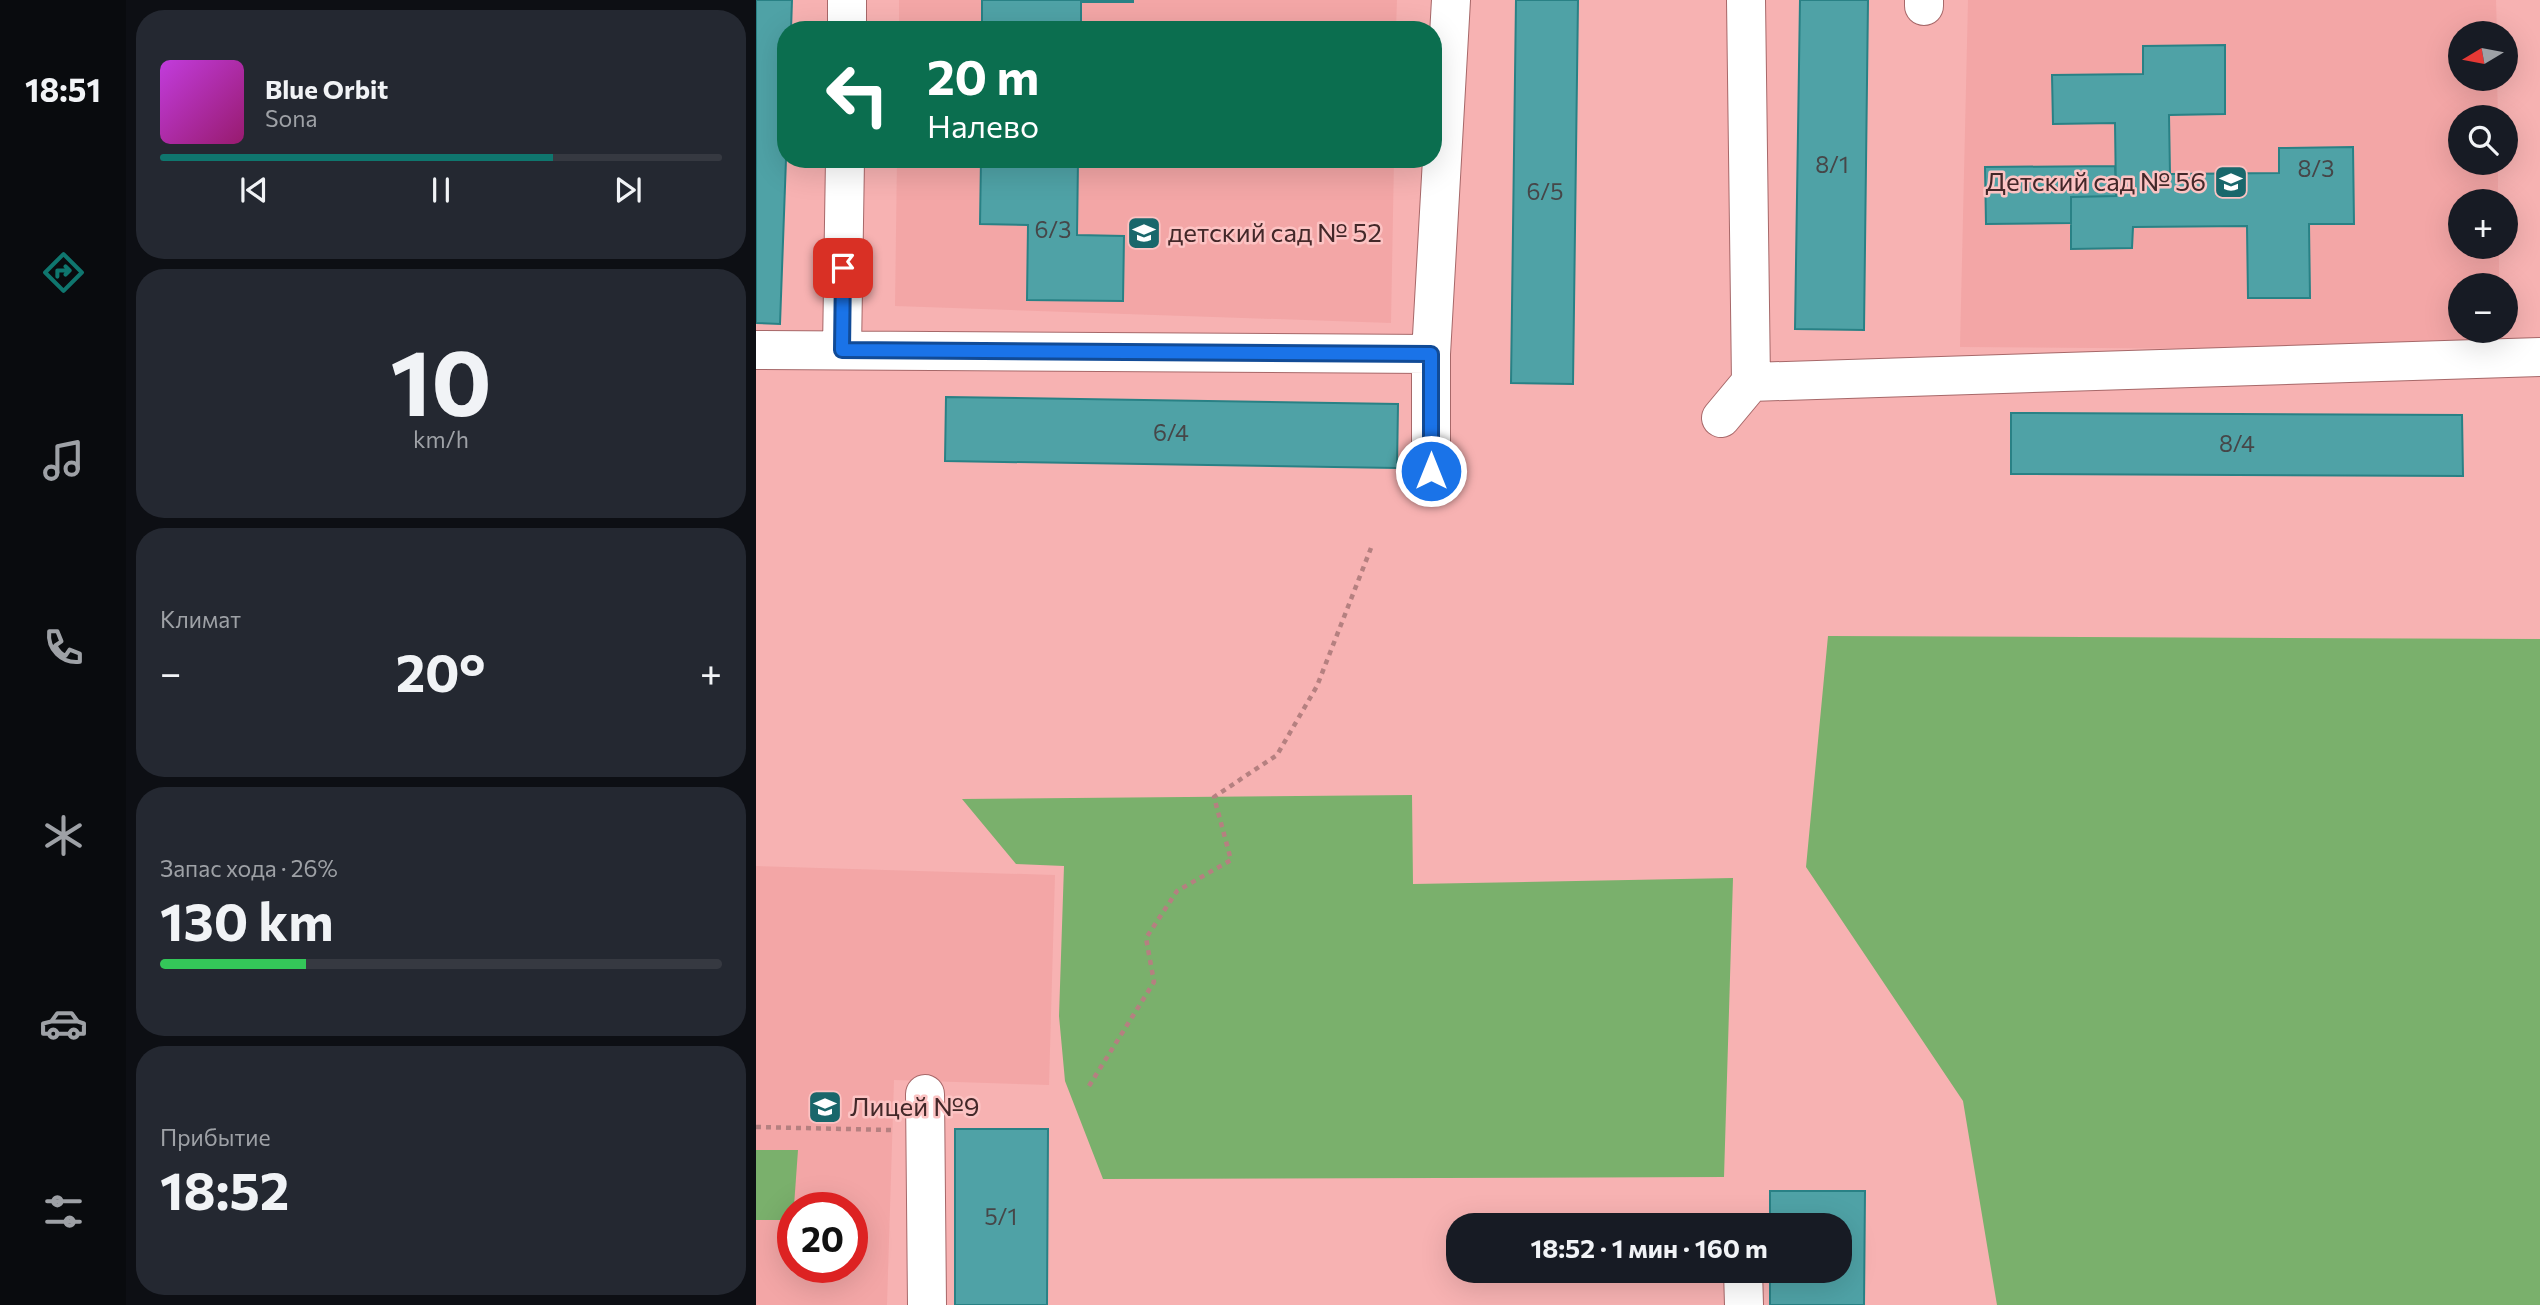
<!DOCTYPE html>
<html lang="ru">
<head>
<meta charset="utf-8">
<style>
  :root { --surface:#171b24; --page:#242831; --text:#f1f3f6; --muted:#9ea1a6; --line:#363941; --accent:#0f766e }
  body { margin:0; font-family:Commissioner,sans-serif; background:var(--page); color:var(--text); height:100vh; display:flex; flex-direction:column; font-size:26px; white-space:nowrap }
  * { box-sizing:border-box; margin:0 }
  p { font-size:23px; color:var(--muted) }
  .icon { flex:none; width:38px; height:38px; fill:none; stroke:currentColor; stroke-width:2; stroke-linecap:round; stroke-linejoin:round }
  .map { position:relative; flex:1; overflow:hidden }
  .side { display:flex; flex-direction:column; gap:10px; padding:10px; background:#0d0f14; width:630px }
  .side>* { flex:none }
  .top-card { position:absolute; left:21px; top:21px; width:665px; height:147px; border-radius:28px; box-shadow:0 7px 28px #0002; background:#0b6e4f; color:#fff; overflow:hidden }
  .needle { width:46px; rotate:260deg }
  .tools { position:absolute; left:1692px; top:21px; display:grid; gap:14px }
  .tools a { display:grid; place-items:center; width:70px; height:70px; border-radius:50%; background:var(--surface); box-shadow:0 7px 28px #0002; font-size:35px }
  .speed { position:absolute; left:21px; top:1192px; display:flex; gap:14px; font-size:35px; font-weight:700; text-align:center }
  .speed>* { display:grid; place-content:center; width:91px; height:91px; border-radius:50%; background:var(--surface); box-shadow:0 7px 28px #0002; line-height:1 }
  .speed .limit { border:10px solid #d22; background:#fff; color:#111 }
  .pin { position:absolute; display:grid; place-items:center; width:60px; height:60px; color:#fff; margin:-30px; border-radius:14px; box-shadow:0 4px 10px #0006 }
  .me { position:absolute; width:77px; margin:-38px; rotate:0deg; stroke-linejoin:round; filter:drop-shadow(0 0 5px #0008) }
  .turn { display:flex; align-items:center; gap:24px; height:147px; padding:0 35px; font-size:32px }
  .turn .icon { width:91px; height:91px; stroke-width:2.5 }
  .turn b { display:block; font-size:49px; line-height:60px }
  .big { font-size:52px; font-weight:700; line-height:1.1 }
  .side .tile { flex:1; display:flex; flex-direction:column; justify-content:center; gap:10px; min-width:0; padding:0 24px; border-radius:28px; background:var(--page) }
  .side .dial { align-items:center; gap:0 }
  .dial b { font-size:91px; line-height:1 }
  .song { display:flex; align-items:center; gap:21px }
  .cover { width:84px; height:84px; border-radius:10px; background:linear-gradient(135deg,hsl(290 70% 55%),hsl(320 70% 35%)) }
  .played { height:7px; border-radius:4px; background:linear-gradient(90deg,var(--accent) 70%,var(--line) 70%) }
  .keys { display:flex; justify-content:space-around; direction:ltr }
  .heat { display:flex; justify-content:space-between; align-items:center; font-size:38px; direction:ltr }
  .charge { height:10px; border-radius:5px; background:linear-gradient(90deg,#34c759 26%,var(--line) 0) }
  .trip { position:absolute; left:690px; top:1213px; width:406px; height:70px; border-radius:28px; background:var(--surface); box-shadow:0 7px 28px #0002; font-weight:700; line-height:70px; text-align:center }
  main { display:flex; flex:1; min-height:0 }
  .menu { display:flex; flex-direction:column; width:126px; justify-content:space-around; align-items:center; background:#090b0e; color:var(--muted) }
  .menu .icon { width:49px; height:49px }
  .menu .on { color:var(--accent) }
  .menu b { font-size:32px; color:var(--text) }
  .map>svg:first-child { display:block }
  .built { fill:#f3a6a6; fill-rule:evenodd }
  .green { fill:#7ab06c }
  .building { fill:#4fa2a6; stroke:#298185; stroke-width:2 }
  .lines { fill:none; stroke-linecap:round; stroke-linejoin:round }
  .minor-casing { stroke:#a76869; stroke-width:40 }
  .path { stroke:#b58080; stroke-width:4.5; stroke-dasharray:5 5; stroke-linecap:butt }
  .minor { stroke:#fff; stroke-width:38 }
  .route-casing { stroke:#114b97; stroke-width:18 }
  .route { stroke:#1a73e8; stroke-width:12 }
  .labels { text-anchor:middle; stroke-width:5; stroke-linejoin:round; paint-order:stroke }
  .number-label { font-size:23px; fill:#464648 }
  .poi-label { font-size:26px; fill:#432829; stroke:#fcc3c3; text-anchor:start }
</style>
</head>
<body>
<main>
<nav class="menu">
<b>18:51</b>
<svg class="icon on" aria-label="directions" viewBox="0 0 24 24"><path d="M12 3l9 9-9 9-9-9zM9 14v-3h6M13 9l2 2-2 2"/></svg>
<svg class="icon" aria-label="music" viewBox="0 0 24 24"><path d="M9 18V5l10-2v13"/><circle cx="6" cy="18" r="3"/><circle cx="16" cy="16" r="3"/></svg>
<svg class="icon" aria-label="phone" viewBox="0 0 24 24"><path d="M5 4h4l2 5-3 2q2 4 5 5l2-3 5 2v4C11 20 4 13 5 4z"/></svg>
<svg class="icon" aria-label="climate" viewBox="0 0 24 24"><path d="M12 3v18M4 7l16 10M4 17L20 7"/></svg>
<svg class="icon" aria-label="car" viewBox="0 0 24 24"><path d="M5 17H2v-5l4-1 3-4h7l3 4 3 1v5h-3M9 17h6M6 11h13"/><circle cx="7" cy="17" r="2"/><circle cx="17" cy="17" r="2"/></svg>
<svg class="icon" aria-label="filters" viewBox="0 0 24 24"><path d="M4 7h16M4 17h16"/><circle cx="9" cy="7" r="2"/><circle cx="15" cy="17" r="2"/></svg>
</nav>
<section class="side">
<div class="tile">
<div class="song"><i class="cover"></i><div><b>Blue Orbit</b><p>Sona</p></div></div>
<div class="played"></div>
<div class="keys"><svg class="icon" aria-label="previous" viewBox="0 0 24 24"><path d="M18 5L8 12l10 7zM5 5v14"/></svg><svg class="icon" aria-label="pause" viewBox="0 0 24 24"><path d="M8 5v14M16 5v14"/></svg><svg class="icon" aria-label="next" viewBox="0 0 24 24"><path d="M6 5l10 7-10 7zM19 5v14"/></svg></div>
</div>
<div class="tile dial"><b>10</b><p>km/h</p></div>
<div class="tile"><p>Климат</p>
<div class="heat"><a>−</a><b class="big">20°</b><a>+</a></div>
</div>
<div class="tile"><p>Запас хода · 26%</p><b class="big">130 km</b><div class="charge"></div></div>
<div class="tile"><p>Прибытие</p><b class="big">18:52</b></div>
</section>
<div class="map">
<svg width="1784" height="1305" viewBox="0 0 1784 1305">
  <rect width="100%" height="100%" fill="#f7b2b2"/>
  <path class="built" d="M143,0h498l-1,30h-497z
    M1212,0h528l1,33h-37v46h37l1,38h-38v46h38v38h-38v46h39v38h-39v46h40v20l-540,-4z
    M141,159h497l-3,164 -496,-17z
    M0,866l299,9 -6,210 -155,-5 -7,225h-131zM37,1208h59v59h-59z"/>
  <path class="green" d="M1072,636l712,3v666h-543l-34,-204 -157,-234z
    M656,795l1,89 320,-6 -9,299 -621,2 -38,-98 -6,-65 5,-150 -48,-2 -54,-65z
    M0,1150h42l-5,70h-37z"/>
  <path class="building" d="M0,0h36l-1,30h-5v129l-6,165 -24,-1z
    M226,0h151v2h-52v28h-99z
    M760,0h62l-5,384 -62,-1z
    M1044,0h68l-4,330 -69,-1z
    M1469,45v69l-56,1 1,59 109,-1v-25l74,-1 1,77h-45l1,74h-62l-1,-72 -114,1 -1,21 -61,1v-52l45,-1 -1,-73 -62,1 -1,-49 91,-1v-28z
    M225,159h97l-1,76 47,1 -1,65 -96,-1 1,-75 -48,-1z
    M1359,166l1,30 -45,1v26l-85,1 -1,-57z
    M190,397l452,7 -1,64 -452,-7z
    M1255,413l451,2 1,61 -452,-2z
    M199,1129h93l-1,176h-92z
    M1014,1191h95l-1,114h-94v-35h69v-45h-69z"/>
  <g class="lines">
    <g class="minor-casing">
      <path id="minor" d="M1168,0v6
        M91,30v-30
        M0,350l675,4
        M86,350l3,-191
        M995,382l789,-25
        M965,418l30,-36 -5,-382
        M675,471v-117l20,-354
        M169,1094l2,211
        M987,1270l1,35"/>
    </g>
    <path class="path" d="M333,1086l65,-104 -8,-44 31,-47 54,-31 -17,-63 63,-42 40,-69 54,-138
      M0,1127l135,3"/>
    <use href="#minor" class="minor"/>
  </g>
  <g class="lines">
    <g class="route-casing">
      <path id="route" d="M87,268l-1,82 589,4v117"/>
    </g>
    <use href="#route" class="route"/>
  </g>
  <defs>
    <g id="school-square" transform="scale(1.75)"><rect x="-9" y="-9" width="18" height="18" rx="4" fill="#19676b" stroke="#fcc3c3"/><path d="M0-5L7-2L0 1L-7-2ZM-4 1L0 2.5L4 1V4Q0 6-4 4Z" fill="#fff"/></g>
  </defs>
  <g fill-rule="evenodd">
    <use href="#school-square" x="1475" y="182"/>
    <use href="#school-square" x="388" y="233"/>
    <use href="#school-square" x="69" y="1107"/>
  </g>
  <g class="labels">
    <g class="number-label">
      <text x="1076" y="173">8/1</text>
      <text x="1560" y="177">8/3</text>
      <text x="789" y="200">6/5</text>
      <text x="297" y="238">6/3</text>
      <text x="415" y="441">6/4</text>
      <text x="1481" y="452">8/4</text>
      <text x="245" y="1225">5/1</text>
    </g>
    <g class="poi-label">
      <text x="1450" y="191" text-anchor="end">Детский сад № 56</text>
      <text x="412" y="242">детский сад № 52</text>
      <text x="94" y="1116">Лицей №9</text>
    </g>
  </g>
</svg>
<div class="tools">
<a><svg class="needle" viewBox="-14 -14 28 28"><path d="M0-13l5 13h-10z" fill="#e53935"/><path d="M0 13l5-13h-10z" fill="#9ea1a6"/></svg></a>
<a><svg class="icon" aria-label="search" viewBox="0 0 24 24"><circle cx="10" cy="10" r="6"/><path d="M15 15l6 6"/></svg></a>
<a>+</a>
<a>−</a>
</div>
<div class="speed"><div class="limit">20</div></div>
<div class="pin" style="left:87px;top:268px;background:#d93025"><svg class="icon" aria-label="arrive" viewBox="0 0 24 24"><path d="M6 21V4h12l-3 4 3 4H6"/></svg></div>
<svg class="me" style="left:675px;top:471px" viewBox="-20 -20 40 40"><circle r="17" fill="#1a73e8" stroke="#fff" stroke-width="3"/><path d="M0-11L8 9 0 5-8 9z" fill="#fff"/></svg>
<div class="trip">18:52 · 1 мин · 160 m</div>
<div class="top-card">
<div class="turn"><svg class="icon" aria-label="left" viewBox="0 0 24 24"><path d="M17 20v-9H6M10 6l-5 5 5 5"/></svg><div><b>20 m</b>Налево</div></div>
</div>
</div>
</main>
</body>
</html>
